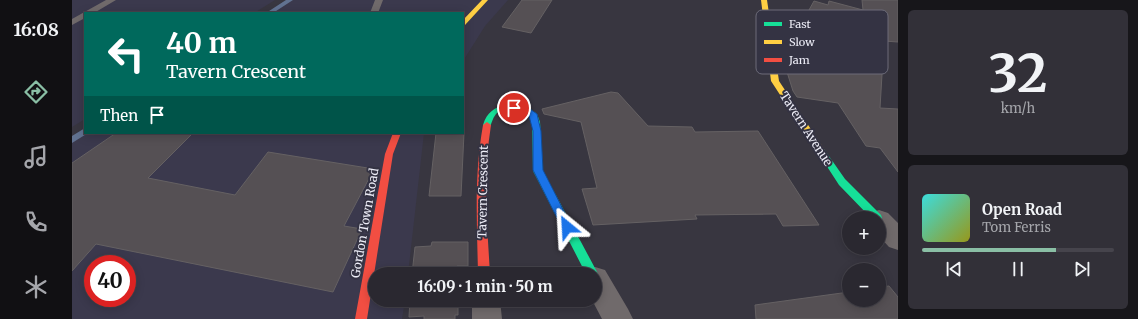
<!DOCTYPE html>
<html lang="en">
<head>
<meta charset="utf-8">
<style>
  :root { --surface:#2a2830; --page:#323038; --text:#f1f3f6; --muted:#a5a6ab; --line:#46444c; --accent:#8abfa5 }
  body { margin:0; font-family:Merriweather,serif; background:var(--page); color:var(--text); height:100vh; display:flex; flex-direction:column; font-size:15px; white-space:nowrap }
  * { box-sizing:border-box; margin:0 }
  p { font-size:13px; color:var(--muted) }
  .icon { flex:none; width:22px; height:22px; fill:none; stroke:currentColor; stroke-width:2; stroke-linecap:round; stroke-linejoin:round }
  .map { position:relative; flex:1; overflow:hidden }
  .drawer { display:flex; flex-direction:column; gap:10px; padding:10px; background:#17161a; width:240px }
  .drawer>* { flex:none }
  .guide { position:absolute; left:12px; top:12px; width:380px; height:122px; border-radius:0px; box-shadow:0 2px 10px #0003,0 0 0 1px var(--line); background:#00695c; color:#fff; overflow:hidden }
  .tools { position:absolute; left:770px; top:211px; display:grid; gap:8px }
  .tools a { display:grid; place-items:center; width:44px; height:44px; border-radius:50%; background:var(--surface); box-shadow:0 2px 10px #0003,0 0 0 1px var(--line); font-size:20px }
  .speed { position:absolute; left:12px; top:255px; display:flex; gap:8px; font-size:20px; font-weight:700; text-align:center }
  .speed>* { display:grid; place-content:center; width:52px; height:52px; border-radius:50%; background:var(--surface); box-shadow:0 2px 10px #0003,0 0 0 1px var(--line); line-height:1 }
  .speed .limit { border:6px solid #d22; background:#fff; color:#111 }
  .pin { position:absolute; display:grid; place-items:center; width:34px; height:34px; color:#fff; margin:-17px; border:2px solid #fff; border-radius:50%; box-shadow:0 1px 4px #0007 }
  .me { position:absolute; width:44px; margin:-22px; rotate:333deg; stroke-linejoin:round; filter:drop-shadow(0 0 3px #0008) }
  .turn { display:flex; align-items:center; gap:14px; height:84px; padding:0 16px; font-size:18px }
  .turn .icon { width:52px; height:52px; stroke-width:2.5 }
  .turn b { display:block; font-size:28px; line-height:34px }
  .then { display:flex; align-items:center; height:38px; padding:0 16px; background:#0003; gap:8px; font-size:15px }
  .drawer .card { flex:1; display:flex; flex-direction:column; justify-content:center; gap:6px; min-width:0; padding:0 14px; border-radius:6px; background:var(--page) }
  .drawer .dial { align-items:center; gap:0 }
  .dial b { font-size:52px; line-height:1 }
  .song { display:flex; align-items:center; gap:12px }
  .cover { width:48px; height:48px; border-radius:6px; background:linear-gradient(135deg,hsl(180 70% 55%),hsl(60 70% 35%)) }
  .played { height:4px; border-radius:2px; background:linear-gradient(90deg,var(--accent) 70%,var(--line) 70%) }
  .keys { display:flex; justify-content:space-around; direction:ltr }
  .trip { position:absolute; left:296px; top:267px; width:234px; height:40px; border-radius:20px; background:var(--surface); box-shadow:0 2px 10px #0003,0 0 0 1px var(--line); font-weight:700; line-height:40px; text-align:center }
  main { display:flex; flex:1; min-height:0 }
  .tab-bar { display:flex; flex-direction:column; width:72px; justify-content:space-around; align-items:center; background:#111013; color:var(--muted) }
  .tab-bar .icon { width:28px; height:28px }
  .tab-bar .current { color:var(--accent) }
  .tab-bar b { font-size:18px; color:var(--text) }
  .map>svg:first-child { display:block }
  .built { fill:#3b394d; fill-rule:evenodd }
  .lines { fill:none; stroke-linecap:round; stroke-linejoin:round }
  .stream { fill:#617291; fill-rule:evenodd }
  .building { fill:#555054; stroke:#656163 }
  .lane { fill:#706a6b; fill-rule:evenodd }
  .street { fill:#706a6b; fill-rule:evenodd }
  .fast { fill:#16e098; fill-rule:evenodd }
  .slow { fill:#ffcf43; fill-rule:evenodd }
  .jam { fill:#f24e42; fill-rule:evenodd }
  .route { fill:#1a73e8; stroke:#114b97 }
  .labels { text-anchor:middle; stroke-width:4; stroke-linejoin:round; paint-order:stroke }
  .street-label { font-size:12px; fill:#ededf7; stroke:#343343 }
  .key { fill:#343343; stroke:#6c6b79; stroke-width:1 }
  .key-label { font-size:11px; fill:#ededf7 }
</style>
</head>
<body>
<main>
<nav class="tab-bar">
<b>16:08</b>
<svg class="icon current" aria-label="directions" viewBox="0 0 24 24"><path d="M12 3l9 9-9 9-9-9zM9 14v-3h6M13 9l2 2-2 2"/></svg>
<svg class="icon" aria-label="music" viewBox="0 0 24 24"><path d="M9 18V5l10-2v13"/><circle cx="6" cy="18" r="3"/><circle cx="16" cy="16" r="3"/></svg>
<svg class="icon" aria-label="phone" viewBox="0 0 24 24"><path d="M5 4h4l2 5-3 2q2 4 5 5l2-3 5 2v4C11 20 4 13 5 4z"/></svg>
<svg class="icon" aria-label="climate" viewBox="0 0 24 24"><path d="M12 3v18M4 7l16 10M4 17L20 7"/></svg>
</nav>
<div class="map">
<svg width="826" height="319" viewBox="0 0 826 319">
  <rect width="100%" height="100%" fill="#383640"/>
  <path class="built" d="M0,0h203l-21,13h-169v106l-13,8z
    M218,0h218l-23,26 -22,35v-48h-194z
    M13,131v2h339l-16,141h-33v26h30l-3,19h-330v-179zM21,264h34v34h-34z"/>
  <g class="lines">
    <path class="stream" d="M214,0h7l-20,13h-7z
      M13,128v5h3l-16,10v-7z"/>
  </g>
  <path class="building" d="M450,0h30l-21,33 -29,-6z
    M790,0h36v42l-14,-1 -4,67 18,1v63l-18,-24 -14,-2 -28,-43 -41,-6 -4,-6 -6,-19 9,1 -10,-32h8v-1l10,1 -5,-13 15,-27 14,4 1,-4 34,9z
    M539,92l7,1 30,33 44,1 3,5 63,-1 61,94 -36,1 -7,-12 -81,1 2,4 -104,6 -11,-36 15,-1 -16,-66 -37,-8 -2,-5z
    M44,133h77l-45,45 87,17 33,-43 106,17 -30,57 18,3 -29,63 -237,-48 -24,27v-108z
    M364,133h28l-3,63h-32z
    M360,242h36v24h-11v8h-45l3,-27 16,-1z
    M817,286l9,11v22h-142l-1,-14 94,-13v8h30v-13z
    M338,300h48v15h-3v4h-31v-3l-15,1z"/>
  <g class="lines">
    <path class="lane" d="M34,0h10l-22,13h-9v5l-13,7v-6z
      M303,0h8l-5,13h-8z"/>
    <path class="street" d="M807,210l9,3 10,10v27l-9,-3 -10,-11v-18h-11l2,-5z
      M523,267l10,3 23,39 5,10h-31l-10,-19h3v-26h-11l1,-4z
      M400,300h28l2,19h-30z"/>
    <path class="fast" d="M434,104l20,2 11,8 3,8 3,49 53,99 2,4 -2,4 -1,-4h-9l-53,-103 -1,-49c-1,-2 -1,-4 -2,-6 -6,-8 -25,-9 -33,-3 -4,4 -5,9 -7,14l-3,1 -4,-3c4,-13 11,-17 23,-21z
      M749,148l3,1 21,30 36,36 1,3 -1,3h-2v-3h-8l-32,-33 -22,-34z"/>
    <path class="slow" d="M410,0h6l-23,25 -2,1v-6z
      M689,0h6l12,81 45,68 1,2 -1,2h-6l-47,-72z"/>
    <path class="jam" d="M415,122l4,3c-8,50 -4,99 -1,149h-12c-1,-50 -4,-99 5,-149z
      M321,133h8l-8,21 -26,165h-12l30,-165z"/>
  </g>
  <path class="route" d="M442,105l12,1 11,8 4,17 2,39 29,57 -2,3 -3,1 -4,-1 -30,-60v-39l-4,-15 -8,-5 -10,-1v-4z"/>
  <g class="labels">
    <g class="street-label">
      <text transform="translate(734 129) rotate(57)" y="4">Tavern Avenue</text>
      <text transform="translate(411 192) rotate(-89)" y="4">Tavern Crescent</text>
      <text transform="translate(293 223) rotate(-80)" y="4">Gordon Town Road</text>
    </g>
  </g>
  <rect x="684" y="10" width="132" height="64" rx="6" class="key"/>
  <rect x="692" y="22" width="18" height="4" fill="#16e098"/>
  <rect x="692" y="40" width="18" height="4" fill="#ffcf43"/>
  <rect x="692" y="58" width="18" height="4" fill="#f24e42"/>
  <g class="key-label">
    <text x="717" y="28">Fast</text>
    <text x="717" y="46">Slow</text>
    <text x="717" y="64">Jam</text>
  </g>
</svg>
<div class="tools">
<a>+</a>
<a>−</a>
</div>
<div class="speed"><div class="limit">40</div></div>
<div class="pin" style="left:442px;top:108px;background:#d93025"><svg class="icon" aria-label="arrive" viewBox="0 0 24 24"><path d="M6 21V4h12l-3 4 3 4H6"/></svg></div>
<svg class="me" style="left:495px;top:227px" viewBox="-20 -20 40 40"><path d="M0-17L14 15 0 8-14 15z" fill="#1a73e8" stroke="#fff" stroke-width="4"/></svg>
<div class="trip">16:09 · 1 min · 50 m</div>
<div class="guide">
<div class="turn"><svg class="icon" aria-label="left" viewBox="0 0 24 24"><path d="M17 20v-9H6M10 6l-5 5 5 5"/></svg><div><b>40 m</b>Tavern Crescent</div></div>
<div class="then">Then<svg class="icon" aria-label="arrive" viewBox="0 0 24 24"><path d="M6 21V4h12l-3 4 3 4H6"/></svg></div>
</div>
</div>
<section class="drawer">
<div class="card dial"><b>32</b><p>km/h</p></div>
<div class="card">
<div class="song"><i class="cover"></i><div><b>Open Road</b><p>Tom Ferris</p></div></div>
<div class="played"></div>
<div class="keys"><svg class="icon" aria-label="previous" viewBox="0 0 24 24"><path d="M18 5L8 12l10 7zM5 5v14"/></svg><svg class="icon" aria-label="pause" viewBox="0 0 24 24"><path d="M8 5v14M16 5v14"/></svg><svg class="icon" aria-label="next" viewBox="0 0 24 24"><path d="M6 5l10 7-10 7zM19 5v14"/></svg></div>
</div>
</section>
</main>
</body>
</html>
